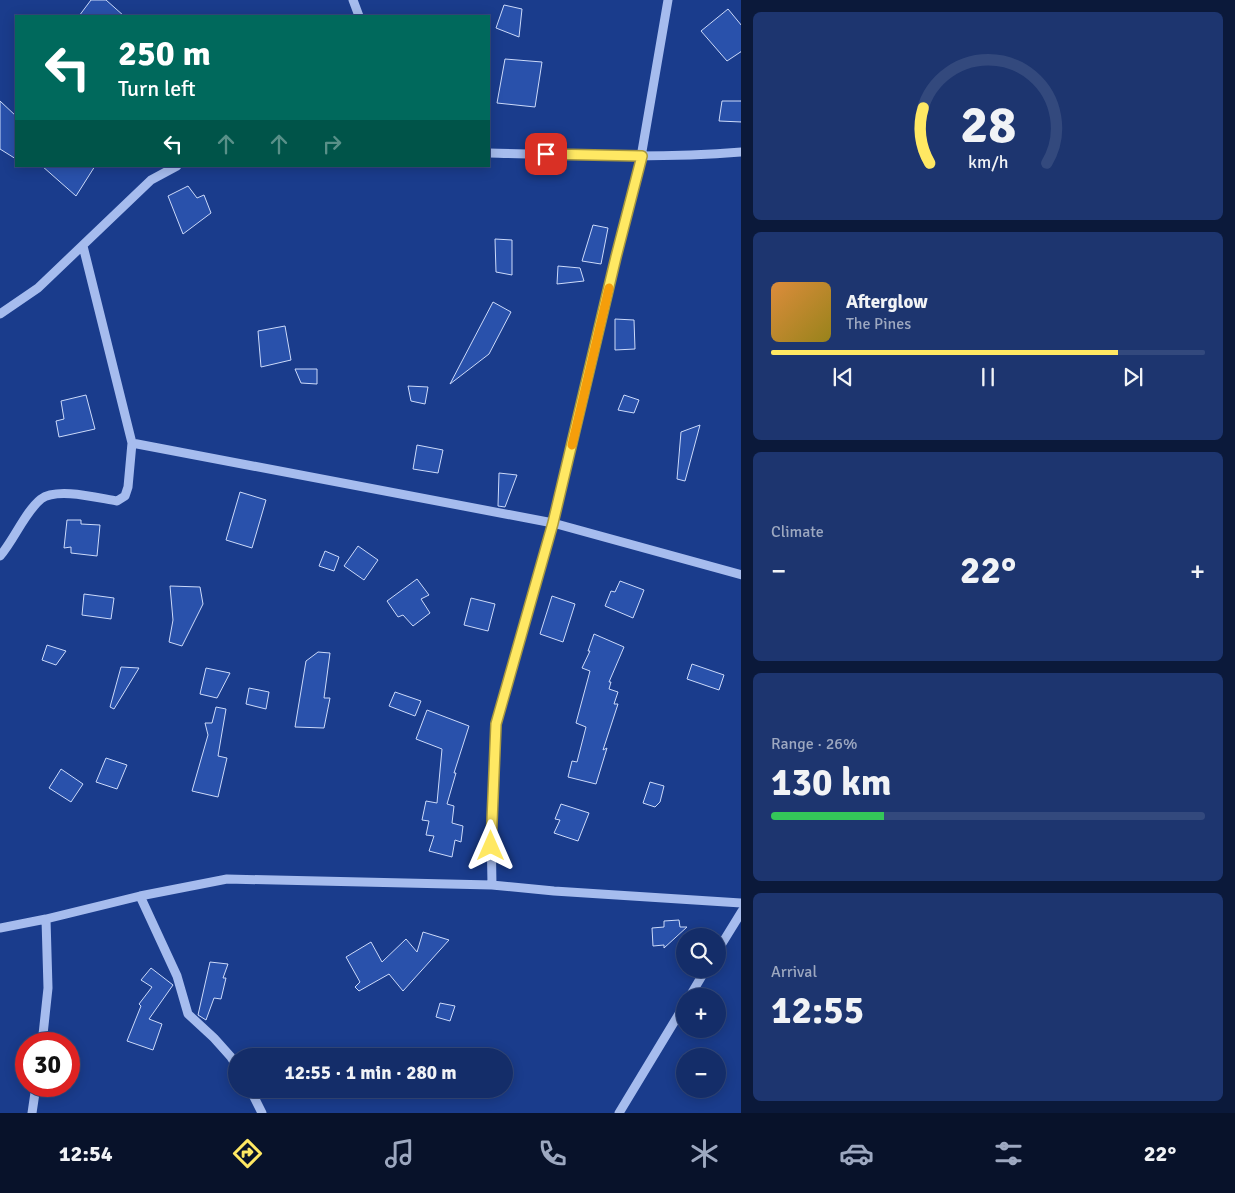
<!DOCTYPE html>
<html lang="en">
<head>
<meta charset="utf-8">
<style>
  :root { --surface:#142d69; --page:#1d356f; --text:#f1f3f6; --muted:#9da8c0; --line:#33497d; --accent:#ffe863 }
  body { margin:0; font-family:Signika,sans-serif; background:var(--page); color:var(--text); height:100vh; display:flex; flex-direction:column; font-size:19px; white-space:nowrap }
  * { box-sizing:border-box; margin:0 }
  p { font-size:16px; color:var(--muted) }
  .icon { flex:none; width:28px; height:28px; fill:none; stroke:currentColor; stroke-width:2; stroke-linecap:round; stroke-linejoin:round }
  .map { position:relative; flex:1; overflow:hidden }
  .details { display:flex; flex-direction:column; gap:12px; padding:12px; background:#0b193a; width:494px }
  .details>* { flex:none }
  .guide { position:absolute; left:15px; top:15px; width:475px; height:152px; border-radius:0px; box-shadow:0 2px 12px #0003,0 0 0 1px var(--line); background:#00695c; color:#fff; overflow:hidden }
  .buttons { position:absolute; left:676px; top:928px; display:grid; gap:10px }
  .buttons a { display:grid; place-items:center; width:50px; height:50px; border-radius:50%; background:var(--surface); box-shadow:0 2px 12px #0003,0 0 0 1px var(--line); font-size:25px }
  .speed { position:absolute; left:15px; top:1032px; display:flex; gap:10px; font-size:25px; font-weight:700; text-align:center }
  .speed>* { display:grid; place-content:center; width:65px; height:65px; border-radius:50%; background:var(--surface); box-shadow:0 2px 12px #0003,0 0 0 1px var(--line); line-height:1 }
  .speed .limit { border:8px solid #d22; background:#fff; color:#111 }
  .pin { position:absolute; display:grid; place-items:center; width:42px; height:42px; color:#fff; margin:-21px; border-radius:10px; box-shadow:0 2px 8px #0006 }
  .me { position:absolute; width:55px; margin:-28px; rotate:0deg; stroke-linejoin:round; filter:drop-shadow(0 0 4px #0008) }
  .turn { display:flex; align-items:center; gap:18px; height:105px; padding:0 20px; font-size:22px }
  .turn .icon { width:65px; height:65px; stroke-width:2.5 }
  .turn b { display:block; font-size:35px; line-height:42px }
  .lanes { display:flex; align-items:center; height:48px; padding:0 20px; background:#0003; justify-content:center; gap:25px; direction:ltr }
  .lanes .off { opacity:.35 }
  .big { font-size:38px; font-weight:700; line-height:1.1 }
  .details .card { flex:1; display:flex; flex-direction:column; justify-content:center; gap:8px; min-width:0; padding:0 18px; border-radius:8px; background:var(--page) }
  .details .dial { align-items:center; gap:0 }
  .dial svg { height:130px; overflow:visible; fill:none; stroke:var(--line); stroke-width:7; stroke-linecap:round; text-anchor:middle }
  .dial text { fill:var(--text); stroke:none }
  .song { display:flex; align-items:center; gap:15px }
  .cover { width:60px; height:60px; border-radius:8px; background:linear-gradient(135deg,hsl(30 70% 55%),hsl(50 70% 35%)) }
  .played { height:5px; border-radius:2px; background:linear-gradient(90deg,var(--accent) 80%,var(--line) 80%) }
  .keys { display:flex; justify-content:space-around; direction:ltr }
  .heat { display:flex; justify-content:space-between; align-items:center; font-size:28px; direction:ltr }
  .charge { height:8px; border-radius:4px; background:linear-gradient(90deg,#34c759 26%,var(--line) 0) }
  .trip { position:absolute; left:228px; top:1048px; width:285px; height:50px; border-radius:25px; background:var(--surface); box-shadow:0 2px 12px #0003,0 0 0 1px var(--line); font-weight:700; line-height:50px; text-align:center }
  .menu { display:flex; height:80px; justify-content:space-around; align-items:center; background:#08122a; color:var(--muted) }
  .menu .icon { width:35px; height:35px }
  .menu .selected { color:var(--accent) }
  .menu b { font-size:22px; color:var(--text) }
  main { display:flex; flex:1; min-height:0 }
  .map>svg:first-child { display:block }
  .building { fill:#2951ab; stroke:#ccdafa }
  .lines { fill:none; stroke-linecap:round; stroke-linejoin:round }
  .minor { stroke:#a6bcee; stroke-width:9 }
  .route-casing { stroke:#a69740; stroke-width:12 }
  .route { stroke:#ffe863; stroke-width:9 }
  .slow { stroke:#f59e0b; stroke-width:9 }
</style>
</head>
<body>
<main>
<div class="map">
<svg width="742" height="1113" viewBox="0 0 742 1113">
  <rect width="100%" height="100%" fill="#1a3c8c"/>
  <path class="building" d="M91,0h15l18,16h-45z
    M504,5l18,4 -3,28 -23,-9z
    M728,9l14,17v25l-15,10 -26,-30z
    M505,59l37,3 -7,45 -38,-4z
    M0,101l16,15v43l-16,-10z
    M722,101h20v21l-23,-1z
    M42,166h53l-19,30z
    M188,186l9,12 7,-3 7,18 -28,21 -15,-38z
    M593,225l15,3 -7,36 -19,-3z
    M495,239l17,1v35l-16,-3z
    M558,266l22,2 4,13 -27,3z
    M493,302l18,10 -22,42 -39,30z
    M615,319l19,1 1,29 -20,1z
    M285,326l6,34 -30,7 -3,-36z
    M295,369h22v15l-16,-1z
    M408,386l20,1 -3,17 -14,-3z
    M86,395l9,34 -36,8 -3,-16 8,-2 -3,-18z
    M624,395l15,5 -5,13 -16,-3z
    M700,425l-15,56 -8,-2 4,-47z
    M417,445l26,5 -5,23 -25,-4z
    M499,473l18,2 -12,32 -7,-1z
    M240,492l26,8 -14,48 -26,-8z
    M67,520h14v4l19,1 -3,31 -26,-3v-6l-7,1z
    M358,546l20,14 -14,20 -20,-14z
    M325,551l14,6 -5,14 -15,-5z
    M417,579l12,16 -8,4 9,14 -17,13 -10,-11 -5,2 -11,-16z
    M620,581l24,9 -11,28 -28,-12 6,-15 4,1z
    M170,586l30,1 3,17 -21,42 -13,-4 4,-22z
    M84,594l30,4 -3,21 -29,-4z
    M552,596l23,8 -12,38 -23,-8z
    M471,598l24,6 -7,27 -24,-6z
    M594,634l30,13 -15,35h2l-2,7 9,3 -4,12h4l-15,46 4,-2 -11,36 -28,-7 4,-16 5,1 9,-35 -10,-4 14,-52 -8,-3 8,-17h-2z
    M47,645l19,6 -10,14 -14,-5z
    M318,652l12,1 -6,45h6l-6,30 -29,-1 11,-66z
    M692,664l32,11 -5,15 -32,-11z
    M121,667l18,1 -25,41 -4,-2z
    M206,668l24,5 -13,25 -17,-4z
    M249,688l20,4 -3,17 -20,-5z
    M395,692l26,9 -6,15 -26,-10z
    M216,707l10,2 -8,47 9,2 -9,39 -26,-6 16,-56 -3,-12h7z
    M427,710l42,16 -15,47h2l-9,31 7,2 -2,17 11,3 -2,16 -6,-2 -3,17 -23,-6 5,-15 -8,-1 3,-14 -7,-1 4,-19 11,2 5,-54 -26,-10z
    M106,758l21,7 -10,24 -21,-7z
    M61,769l22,15 -12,18 -22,-14z
    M650,782l14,4 -4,16 -5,5 -12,-4z
    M561,804l28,9 -11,28 -24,-8 6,-13 -5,-1z
    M679,920l1,7h7l-23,21v-3l-11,1 -1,-18 12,-1v-6z
    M423,932l26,8 -46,51 -14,-17 -30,17 -4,-4 5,-5 -14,-25 25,-15 11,20 24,-23 11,13z
    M210,962l18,2 -5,14h3l-5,21 -7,-1 -8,22 -8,-5z
    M151,968l22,17 -24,34 13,5 -9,26 -26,-9 14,-35 -2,-2 13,-17 -11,-7z
    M440,1003l15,3 -5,15 -14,-4z"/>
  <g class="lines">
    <path class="minor" d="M353,0l6,16
      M489,153c84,2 168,6 253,-1
      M0,314l38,-26 113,-108 26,-14
      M132,443l421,80 189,52
      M0,556c14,-16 25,-44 41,-57 16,-12 57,-1 76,2l8,-5 3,-9 4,-44 -49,-197
      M492,885l-1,-59 5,-102 57,-201 63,-266 25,-100 27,-157
      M140,896l37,80 11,38 26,24 17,19 5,8
      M0,928l46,-9 94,-23 87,-17 265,6 62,6 188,12
      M718,950l24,-39
      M690,996l16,-27
      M42,1044l6,-56 -2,-69
      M250,1089l12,24
      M32,1113l4,-27
      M619,1113l66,-109"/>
  </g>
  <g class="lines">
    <g class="route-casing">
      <path id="route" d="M491,846l5,-122 57,-201 63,-266 26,-101 -96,-2"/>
    </g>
    <use href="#route" class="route"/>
    <path class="slow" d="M572,445l37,-157"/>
  </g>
</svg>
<div class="buttons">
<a><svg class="icon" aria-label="search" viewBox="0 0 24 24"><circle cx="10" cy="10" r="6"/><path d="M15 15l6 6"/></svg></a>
<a>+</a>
<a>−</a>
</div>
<div class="speed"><div class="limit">30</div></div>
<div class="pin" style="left:546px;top:154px;background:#d93025"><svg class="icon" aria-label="arrive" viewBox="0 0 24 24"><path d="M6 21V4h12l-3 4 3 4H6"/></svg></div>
<svg class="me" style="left:491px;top:846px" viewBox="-20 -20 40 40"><path d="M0-17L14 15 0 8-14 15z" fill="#ffe863" stroke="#fff" stroke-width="4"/></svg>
<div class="trip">12:55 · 1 min · 280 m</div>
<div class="guide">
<div class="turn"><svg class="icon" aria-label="left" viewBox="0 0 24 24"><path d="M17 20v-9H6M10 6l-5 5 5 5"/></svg><div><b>250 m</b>Turn left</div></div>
<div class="lanes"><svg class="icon" aria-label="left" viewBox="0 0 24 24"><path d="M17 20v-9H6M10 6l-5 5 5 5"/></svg><svg class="icon off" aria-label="ahead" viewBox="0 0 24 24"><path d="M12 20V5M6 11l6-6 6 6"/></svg><svg class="icon off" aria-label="ahead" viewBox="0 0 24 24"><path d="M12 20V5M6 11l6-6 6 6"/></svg><svg class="icon off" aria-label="right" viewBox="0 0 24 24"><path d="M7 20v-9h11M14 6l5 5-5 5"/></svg></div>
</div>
</div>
<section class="details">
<div class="card dial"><svg viewBox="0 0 100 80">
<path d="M14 69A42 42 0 1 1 86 69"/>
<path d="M14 69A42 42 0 0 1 10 35" stroke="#ffe863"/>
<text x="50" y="56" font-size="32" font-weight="700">28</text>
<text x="50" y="72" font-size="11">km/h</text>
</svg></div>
<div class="card">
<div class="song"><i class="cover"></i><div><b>Afterglow</b><p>The Pines</p></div></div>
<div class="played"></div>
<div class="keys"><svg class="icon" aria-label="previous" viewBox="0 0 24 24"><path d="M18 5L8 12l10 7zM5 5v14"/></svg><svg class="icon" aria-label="pause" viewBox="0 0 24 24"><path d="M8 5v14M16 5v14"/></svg><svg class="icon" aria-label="next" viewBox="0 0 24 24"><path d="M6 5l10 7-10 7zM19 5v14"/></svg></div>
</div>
<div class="card"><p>Climate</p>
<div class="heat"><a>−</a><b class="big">22°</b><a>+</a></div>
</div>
<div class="card"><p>Range · 26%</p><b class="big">130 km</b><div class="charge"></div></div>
<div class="card"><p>Arrival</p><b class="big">12:55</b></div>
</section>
</main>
<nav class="menu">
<b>12:54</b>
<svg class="icon selected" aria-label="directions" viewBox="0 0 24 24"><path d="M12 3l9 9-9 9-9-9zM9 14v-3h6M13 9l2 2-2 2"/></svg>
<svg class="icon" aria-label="music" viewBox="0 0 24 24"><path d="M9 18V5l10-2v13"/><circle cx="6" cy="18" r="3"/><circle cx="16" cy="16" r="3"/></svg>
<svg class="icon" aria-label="phone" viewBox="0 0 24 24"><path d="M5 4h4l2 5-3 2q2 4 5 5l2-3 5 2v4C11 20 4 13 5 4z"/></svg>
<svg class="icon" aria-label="climate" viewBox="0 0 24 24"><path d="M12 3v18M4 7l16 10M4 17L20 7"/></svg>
<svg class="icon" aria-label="car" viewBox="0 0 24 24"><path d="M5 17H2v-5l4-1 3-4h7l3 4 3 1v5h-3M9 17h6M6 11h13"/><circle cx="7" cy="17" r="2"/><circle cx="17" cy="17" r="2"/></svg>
<svg class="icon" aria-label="filters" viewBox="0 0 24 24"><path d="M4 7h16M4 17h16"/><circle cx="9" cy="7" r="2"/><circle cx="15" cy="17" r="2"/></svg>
<b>22°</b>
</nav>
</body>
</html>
